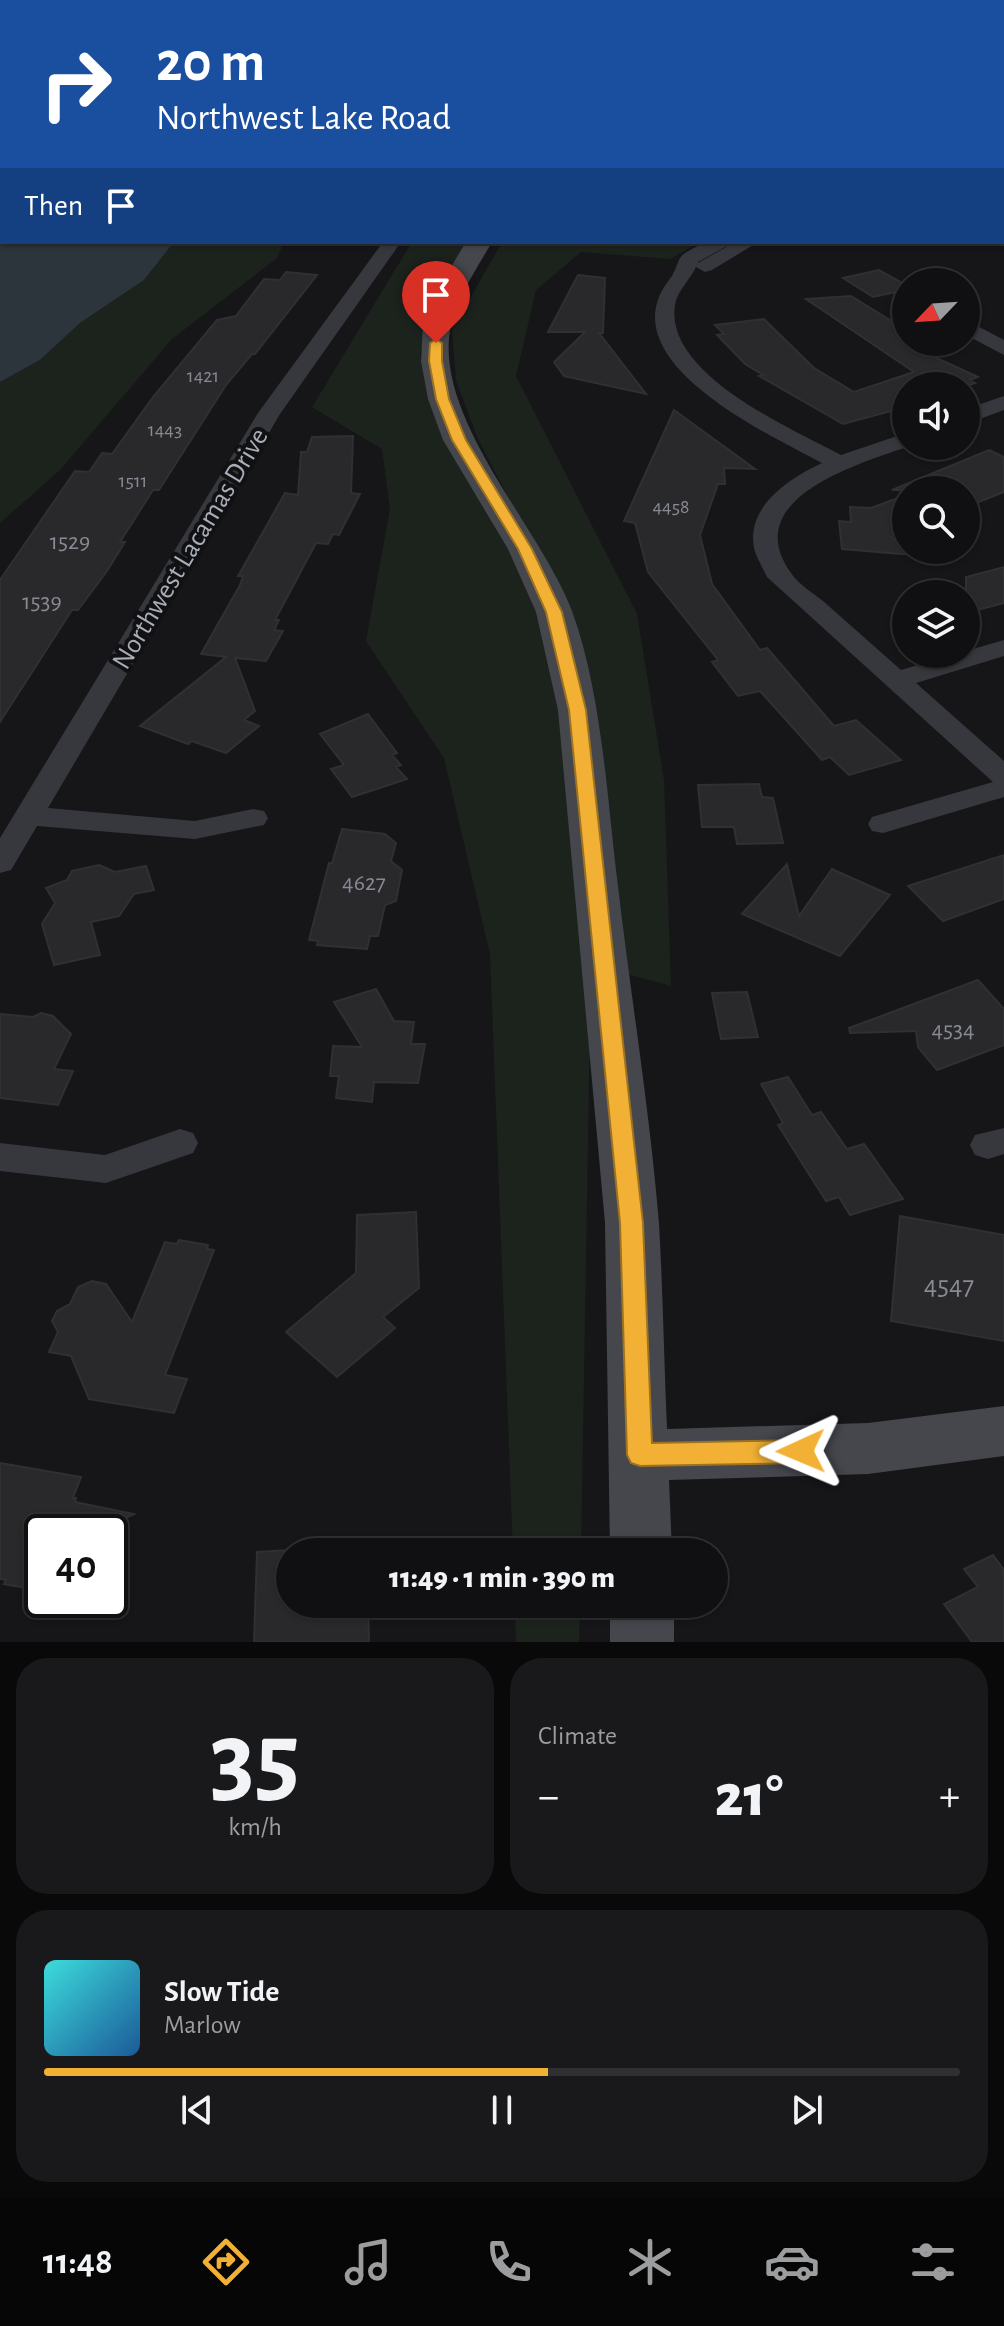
<!DOCTYPE html>
<html lang="en">
<head>
<meta charset="utf-8">
<style>
  :root { --surface:#101012; --page:#19191b; --text:#f1f3f6; --muted:#9c9d9f; --line:#303032; --accent:#f2b134 }
  body { margin:0; font-family:"Alegreya Sans",sans-serif; background:var(--page); color:var(--text); height:100vh; display:flex; flex-direction:column; font-size:30px; white-space:nowrap }
  * { box-sizing:border-box; margin:0 }
  p { font-size:26px; color:var(--muted) }
  .icon { flex:none; width:44px; height:44px; fill:none; stroke:currentColor; stroke-width:2; stroke-linecap:round; stroke-linejoin:round }
  .map { position:relative; height:1642px; overflow:hidden }
  .panel { display:flex; flex-direction:column; gap:16px; padding:16px; background:#09090a; flex:1 }
  .panel>* { flex:none }
  .guide { position:absolute; left:0px; top:0px; width:1004px; height:244px; box-shadow:0 2px 6px #0004,0 0 0 2px var(--line); background:#1a4fa0; color:#fff; overflow:hidden }
  .needle { width:52px; rotate:245deg }
  .buttons { position:absolute; left:892px; top:268px; display:grid; gap:16px }
  .buttons a { display:grid; place-items:center; width:88px; height:88px; border-radius:50%; background:var(--surface); box-shadow:0 2px 6px #0004,0 0 0 2px var(--line); font-size:40px }
  .speed { position:absolute; left:24px; top:1514px; display:flex; gap:16px; font-size:40px; font-weight:700; text-align:center }
  .speed>* { display:grid; place-content:center; width:104px; height:104px; border-radius:50%; background:var(--surface); box-shadow:0 2px 6px #0004,0 0 0 2px var(--line); line-height:1 }
  .speed .limit { border:4px solid #111; border-radius:12px; background:#fff; color:#111 }
  .pin { position:absolute; display:grid; place-items:center; width:68px; height:68px; color:#fff; margin:-82px -34px; border-radius:50% 50% 50% 0; rotate:-45deg; box-shadow:0 0 8px #0007 }
  .pin .icon { rotate:45deg }
  .me { position:absolute; width:88px; margin:-44px; rotate:269deg; stroke-linejoin:round; filter:drop-shadow(0 0 6px #0008) }
  .turn { display:flex; align-items:center; gap:28px; height:168px; padding:0 24px; font-size:36px }
  .turn .icon { width:104px; height:104px; stroke-width:2.5 }
  .turn b { display:block; font-size:56px; line-height:68px }
  .then { display:flex; align-items:center; height:76px; padding:0 24px; background:#0003; gap:16px; font-size:30px }
  .big { font-size:60px; font-weight:800; line-height:1.1 }
  .panel .widget { flex:1; display:flex; flex-direction:column; justify-content:center; gap:12px; min-width:0; padding:0 28px; border-radius:32px; background:var(--page) }
  .panel .dial { align-items:center; gap:0 }
  .dial b { font-size:104px; line-height:1 }
  .song { display:flex; align-items:center; gap:24px }
  .cover { width:96px; height:96px; border-radius:12px; background:linear-gradient(135deg,hsl(180 70% 55%),hsl(210 70% 35%)) }
  .played { height:8px; border-radius:4px; background:linear-gradient(90deg,var(--accent) 55%,var(--line) 55%) }
  .keys { display:flex; justify-content:space-around; direction:ltr }
  .heat { display:flex; justify-content:space-between; align-items:center; font-size:44px; direction:ltr }
  .panel .tiles { flex:1; display:grid; gap:16px; grid-template-columns:1fr 1fr }
  .widget:last-child { grid-column:span 2 }
  .trip { position:absolute; left:276px; top:1538px; width:452px; height:80px; border-radius:40px; background:var(--surface); box-shadow:0 2px 6px #0004,0 0 0 2px var(--line); font-weight:800; line-height:80px; text-align:center }
  .tabs { display:flex; height:128px; justify-content:space-around; align-items:center; background:#060607; color:var(--muted) }
  .tabs .icon { width:56px; height:56px }
  .tabs .current { color:var(--accent) }
  .tabs b { font-size:36px; color:var(--text) }
  .map>svg:first-child { display:block }
  .green { fill:#1c231d }
  .water { fill:#2c353c }
  .building { fill:#29292c; stroke:#303034; stroke-width:2 }
  .lines { fill:none; stroke-linecap:round; stroke-linejoin:round }
  .street { fill:#37383d; fill-rule:evenodd }
  .secondary { fill:#45474d; fill-rule:evenodd }
  .route { fill:#f2b134; stroke:#9d7322; stroke-width:2 }
  .labels { text-anchor:middle; stroke-width:8; stroke-linejoin:round; paint-order:stroke }
  .far-number-label { font-size:20px; fill:#888b94 }
  .number-label { font-size:24px; fill:#888b94 }
  .street-label { font-size:28px; fill:#a8adb8; stroke:#111113 }
  .near-number-label { font-size:28px; fill:#888b94 }
</style>
</head>
<body>
<div class="map">
<svg width="1004" height="1642" viewBox="0 0 1004 1642">
  <rect width="100%" height="100%" fill="#161618"/>
  <path class="green" d="M174,242h110l-7,16 -105,81 -112,131 -60,53v-141l40,-22 40,-37 64,-43z
    M412,242h57l-31,57 -18,56 18,60 62,98 66,171 25,279 -10,589h-68l-23,-598 -46,-196 -78,-117 24,-132 -8,-60 -70,-42z
    M502,242h198l-30,17 -89,-7 -45,38 -20,86 121,238 27,166 7,206 -47,-13 -51,-351 -95,-183 -22,-58 -4,-51z
    M515,1604h65l-1,38h-63z"/>
  <path class="water" d="M0,0h474l-472,2v240h172l-30,38 -64,43 -40,37 -40,22z"/>
  <path class="building" d="M879,270l27,15v5l-33,7 -30,-19z
    M286,272l31,3 -62,79h-3l-26,31 -67,105h-6l-33,52h5l-18,29 -29,39h-6l-72,112v-142l75,-109 14,1 13,-19 10,1 41,-57 64,-77 19,-4 28,-37 16,1z
    M578,275l27,3 -2,55h-4l47,61 -82,-18 -10,-14 31,-30h-37z
    M851,296l55,34v14l72,33 -8,3 5,3 -9,3h-60v21l-63,17 -84,-48 4,-1 -18,-11 -28,-29 7,-1 -9,-9 49,-6 50,49 40,24 60,-20 -108,-73z
    M674,410l81,59 -31,-1 1,16h-7l-18,51 12,49 48,66 7,-2 67,78 22,-6 45,40 -52,15 -19,-18 -8,3 -62,-69 -22,5 -26,-34 6,-2 -70,-88 -13,-49 -11,-2z
    M353,436l-2,57 9,1 -21,41 -6,-1 -5,10 -12,-1 -41,77h4l-5,10 9,1 -17,30 -31,-3 20,53 -11,9 15,6 -33,27 -34,-12 -4,3 -48,-18 86,-69 -25,-3 39,-69 3,-9h-5l47,-83 13,2 3,-43h6l5,-15z
    M989,450l15,7v35l-38,15v-17h-74z
    M906,495v36l-15,6 23,18 -72,-6 -3,-28 12,1 -1,-15 21,1z
    M1004,567v36l-38,10v-36z
    M368,714l29,39 -5,2 9,10 -5,2 11,12 -55,18 -21,-28 13,-4 -24,-31z
    M759,784l3,13 11,1 10,45 -46,1 -3,-17h-32l-4,-42z
    M342,829l43,5 11,9 -5,18 11,9 -6,31 -11,4 -7,31h-8l-3,13 -50,-4 1,-4 -9,-1 20,-77h3z
    M1004,855v44l-61,22 -35,-35z
    M787,864l12,52 33,-47 58,26 -50,61 -98,-42z
    M99,865l16,7 31,-6 8,24 -20,4 -15,22 -28,6 9,33 -46,10 -12,-41 13,-21 -9,-15 21,-8 5,-9z
    M978,980l26,29v36l-67,25 -19,-23 -2,-16 -66,2 -1,-5z
    M376,989l18,32 20,1 -3,22h14l-7,39 -44,-1 -2,20 -36,-4 3,-22h-9l3,-30 29,1 -28,-45z
    M747,992l11,45 -37,2 -9,-46z
    M41,1013l12,3 18,18 -17,35 19,2 -15,34 -58,-7v-84l33,3z
    M788,1077l24,38 9,-3 26,37 17,-5 39,55 -53,16 -11,-18 -13,4 -48,-76 5,-2 -22,-39z
    M416,1212l3,76 -36,29 12,11 -58,49 -51,-45 70,-59 1,-58z
    M900,1216l104,19v106l-113,-20z
    M179,1240l29,5 -1,4 7,1 -49,125 22,4 -13,34 -85,-14 -18,-43 -22,-4 9,-20 -6,-11 5,-10 13,-7 8,-17 14,-6 14,3 26,38 33,-80 12,2z
    M0,1463l81,14 -8,21h3l-1,4 59,12 -40,18h-52v59l-38,-7 2,-4 -6,-1z
    M290,1550v54h78l1,38h-115l3,-90z
    M993,1555l11,15v72h-32l-28,-38 34,-17 -14,-18z"/>
  <g class="lines">
    <path class="street" d="M1002,57l2,1v10l-2,-1z
      M383,242h18l-121,172 -232,394 147,13 58,-12 11,2 4,7 -4,7 -69,14 -158,-13 -26,44 -11,3v-35l258,-425z
      M706,242h23l-2,4 -29,16v1l37,-21h23l-46,28 -7,2 -9,-5c-6,13 -19,24 -21,38 -11,69 117,124 166,150l65,-22v13h4c-49,17 -173,52 -119,127 7,11 22,20 32,28 26,23 52,46 78,69l54,-16h11v-3l38,-11v16l-88,27 88,78v36l-121,36 -11,-2 -4,-7 4,-7 121,-35 -226,-205c-4,-9 -11,-20 -13,-29 -8,-42 36,-70 68,-85 -54,-29 -215,-103 -153,-183 6,-7 7,-15 11,-22 5,-7 19,-12 26,-16z
      M966,320l38,20v15l-38,-20z
      M1004,396v14l-38,14v-15z
      M1004,1128v26l-16,5 -13,-4 -5,-10 5,-10z
      M180,1129l13,4 5,10 -5,10 -87,30 -106,-12v-28l105,12z"/>
    <path class="secondary" d="M466,242h26c-15,26 -34,54 -41,83 -20,91 90,203 121,286 30,82 35,188 46,275 13,112 32,226 41,338 4,68 5,137 8,205l201,-6 136,-17v50l-136,18 -199,6 3,72h-62l-5,-329 -47,-513 -22,-98 -28,-63 -65,-109 -15,-41 -7,-38 2,-35 17,-41z
      M610,1604h64v38h-64z"/>
  </g>
  <path class="route" d="M436,339l6,4v18l7,38 17,41 66,109 30,63 24,98 57,513 9,220 149,-3 9,4 4,7 -4,8 -9,4 -161,3 -9,-3 -4,-8 -7,-232 -51,-513 -23,-98 -28,-63 -66,-109 -16,-41 -7,-38 1,-18z"/>
  <g class="labels">
    <g class="far-number-label">
      <text x="203" y="382">1421</text>
      <text x="165" y="436">1443</text>
      <text x="133" y="487">1511</text>
      <text x="671" y="513">4458</text>
    </g>
    <g class="number-label">
      <text x="70" y="549">1529</text>
      <text x="42" y="609">1539</text>
      <text x="364" y="890">4627</text>
      <text x="953" y="1037">4534</text>
    </g>
    <g class="street-label">
      <text transform="translate(189 548) rotate(-59)" y="10">Northwest Lacamas Drive</text>
    </g>
    <g class="near-number-label">
      <text x="949" y="1294">4547</text>
    </g>
  </g>
</svg>
<div class="buttons">
<a><svg class="needle" viewBox="-14 -14 28 28"><path d="M0-13l5 13h-10z" fill="#e53935"/><path d="M0 13l5-13h-10z" fill="#9c9d9f"/></svg></a>
<a><svg class="icon" aria-label="sound" viewBox="0 0 24 24"><path d="M4 9h4l5-4v14l-5-4H4zM17 9q2 3 0 6"/></svg></a>
<a><svg class="icon" aria-label="search" viewBox="0 0 24 24"><circle cx="10" cy="10" r="6"/><path d="M15 15l6 6"/></svg></a>
<a><svg class="icon" aria-label="layers" viewBox="0 0 24 24"><path d="M12 4l9 5-9 5-9-5zM3 14l9 5 9-5"/></svg></a>
</div>
<div class="speed"><div class="limit">40</div></div>
<div class="pin" style="left:436px;top:343px;background:#d93025"><svg class="icon" aria-label="arrive" viewBox="0 0 24 24"><path d="M6 21V4h12l-3 4 3 4H6"/></svg></div>
<svg class="me" style="left:801px;top:1451px" viewBox="-20 -20 40 40"><path d="M0-17L14 15 0 8-14 15z" fill="#f2b134" stroke="#fff" stroke-width="4"/></svg>
<div class="trip">11:49 · 1 min · 390 m</div>
<div class="guide">
<div class="turn"><svg class="icon" aria-label="right" viewBox="0 0 24 24"><path d="M7 20v-9h11M14 6l5 5-5 5"/></svg><div><b>20 m</b>Northwest Lake Road</div></div>
<div class="then">Then<svg class="icon" aria-label="arrive" viewBox="0 0 24 24"><path d="M6 21V4h12l-3 4 3 4H6"/></svg></div>
</div>
</div>
<section class="panel">
<div class="tiles">
<div class="widget dial"><b>35</b><p>km/h</p></div>
<div class="widget"><p>Climate</p>
<div class="heat"><a>−</a><b class="big">21°</b><a>+</a></div>
</div>
<div class="widget">
<div class="song"><i class="cover"></i><div><b>Slow Tide</b><p>Marlow</p></div></div>
<div class="played"></div>
<div class="keys"><svg class="icon" aria-label="previous" viewBox="0 0 24 24"><path d="M18 5L8 12l10 7zM5 5v14"/></svg><svg class="icon" aria-label="pause" viewBox="0 0 24 24"><path d="M8 5v14M16 5v14"/></svg><svg class="icon" aria-label="next" viewBox="0 0 24 24"><path d="M6 5l10 7-10 7zM19 5v14"/></svg></div>
</div>
</div>
</section>
<nav class="tabs">
<b>11:48</b>
<svg class="icon current" aria-label="directions" viewBox="0 0 24 24"><path d="M12 3l9 9-9 9-9-9zM9 14v-3h6M13 9l2 2-2 2"/></svg>
<svg class="icon" aria-label="music" viewBox="0 0 24 24"><path d="M9 18V5l10-2v13"/><circle cx="6" cy="18" r="3"/><circle cx="16" cy="16" r="3"/></svg>
<svg class="icon" aria-label="phone" viewBox="0 0 24 24"><path d="M5 4h4l2 5-3 2q2 4 5 5l2-3 5 2v4C11 20 4 13 5 4z"/></svg>
<svg class="icon" aria-label="climate" viewBox="0 0 24 24"><path d="M12 3v18M4 7l16 10M4 17L20 7"/></svg>
<svg class="icon" aria-label="car" viewBox="0 0 24 24"><path d="M5 17H2v-5l4-1 3-4h7l3 4 3 1v5h-3M9 17h6M6 11h13"/><circle cx="7" cy="17" r="2"/><circle cx="17" cy="17" r="2"/></svg>
<svg class="icon" aria-label="filters" viewBox="0 0 24 24"><path d="M4 7h16M4 17h16"/><circle cx="9" cy="7" r="2"/><circle cx="15" cy="17" r="2"/></svg>
</nav>
</body>
</html>
